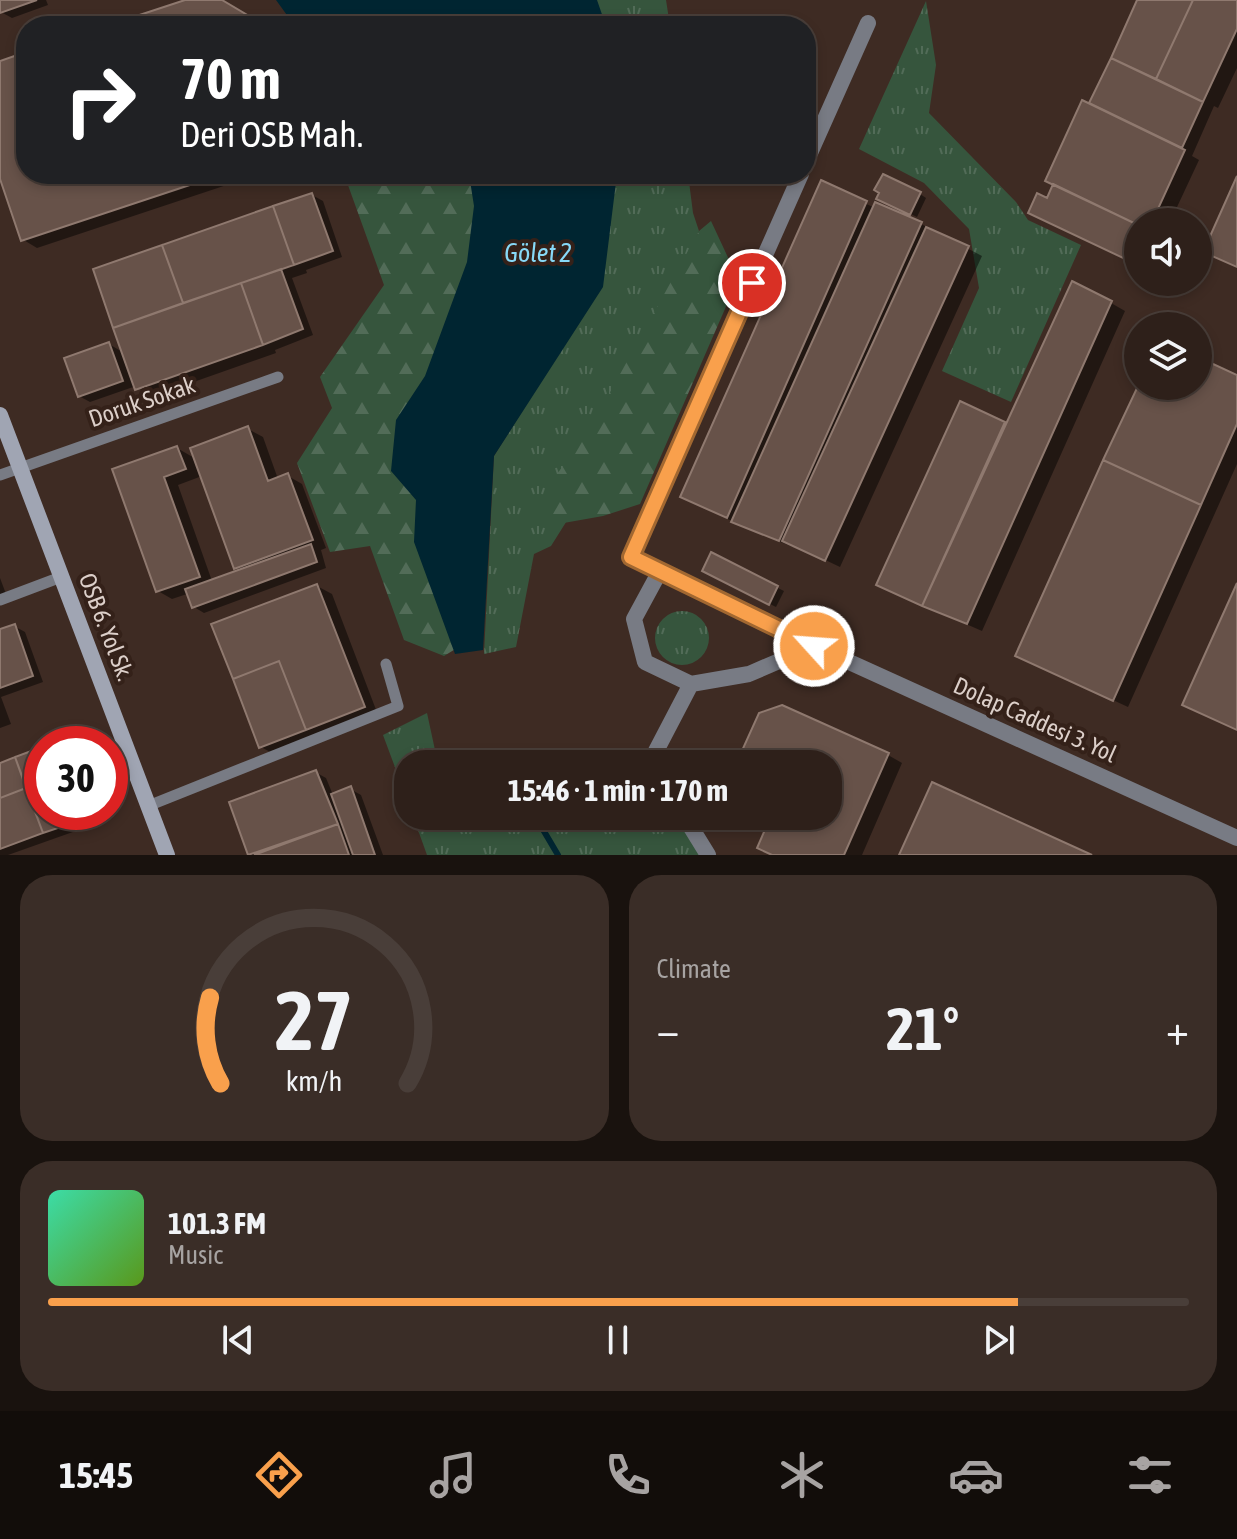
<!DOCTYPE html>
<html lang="en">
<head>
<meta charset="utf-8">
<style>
  :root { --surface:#2e201a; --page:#3a2d27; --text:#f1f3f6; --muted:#a7a3a2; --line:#493e39; --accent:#f9a04c }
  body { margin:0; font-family:"Asap Condensed",sans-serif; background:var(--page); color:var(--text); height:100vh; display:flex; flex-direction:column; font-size:30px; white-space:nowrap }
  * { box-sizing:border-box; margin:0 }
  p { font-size:26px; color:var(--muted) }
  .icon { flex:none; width:44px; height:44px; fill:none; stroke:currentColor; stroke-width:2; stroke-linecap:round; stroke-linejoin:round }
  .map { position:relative; height:855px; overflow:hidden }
  .sheet { display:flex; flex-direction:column; gap:20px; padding:20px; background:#19120e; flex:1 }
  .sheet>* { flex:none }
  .top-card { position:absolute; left:16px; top:16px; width:800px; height:168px; border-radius:32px; box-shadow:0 4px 12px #0003,0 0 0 2px var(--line); background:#202124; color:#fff; overflow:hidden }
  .buttons { position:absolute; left:1124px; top:208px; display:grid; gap:16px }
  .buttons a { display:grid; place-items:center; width:88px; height:88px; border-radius:50%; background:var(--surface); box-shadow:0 4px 12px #0003,0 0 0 2px var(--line); font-size:40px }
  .speed { position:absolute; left:24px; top:726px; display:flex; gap:16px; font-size:40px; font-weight:700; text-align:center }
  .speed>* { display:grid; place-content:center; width:104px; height:104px; border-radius:50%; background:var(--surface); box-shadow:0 4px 12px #0003,0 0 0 2px var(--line); line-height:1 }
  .speed .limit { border:12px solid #d22; background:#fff; color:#111 }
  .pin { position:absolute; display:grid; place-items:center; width:68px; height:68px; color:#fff; margin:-34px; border:4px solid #fff; border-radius:50%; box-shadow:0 2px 8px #0007 }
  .me { position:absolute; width:88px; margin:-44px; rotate:296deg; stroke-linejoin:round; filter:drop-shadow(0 0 6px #0008) }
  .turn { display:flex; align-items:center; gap:28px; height:168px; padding:0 32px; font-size:36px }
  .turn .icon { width:104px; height:104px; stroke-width:2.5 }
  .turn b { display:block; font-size:56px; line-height:68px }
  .big { font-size:60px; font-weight:700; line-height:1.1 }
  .sheet .card { flex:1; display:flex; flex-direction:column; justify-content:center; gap:12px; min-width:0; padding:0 28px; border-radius:32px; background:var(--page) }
  .sheet .dial { align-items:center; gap:0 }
  .dial svg { height:208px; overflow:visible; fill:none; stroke:var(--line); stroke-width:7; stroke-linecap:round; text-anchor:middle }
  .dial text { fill:var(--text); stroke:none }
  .song { display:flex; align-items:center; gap:24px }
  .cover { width:96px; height:96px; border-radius:12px; background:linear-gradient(135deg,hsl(160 70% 55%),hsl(90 70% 35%)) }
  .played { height:8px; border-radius:4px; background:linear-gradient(90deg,var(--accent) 85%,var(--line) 85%) }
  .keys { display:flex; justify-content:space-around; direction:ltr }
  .heat { display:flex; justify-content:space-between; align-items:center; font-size:44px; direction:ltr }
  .sheet .tiles { flex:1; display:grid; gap:20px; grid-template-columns:1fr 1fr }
  .card:last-child { grid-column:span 2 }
  .trip { position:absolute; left:394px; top:750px; width:448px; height:80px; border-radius:32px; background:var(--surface); box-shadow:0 4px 12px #0003,0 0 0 2px var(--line); font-weight:700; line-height:80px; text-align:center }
  .menu { display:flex; height:128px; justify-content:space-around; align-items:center; background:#120d0a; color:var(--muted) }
  .menu .icon { width:56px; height:56px }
  .menu .current { color:var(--accent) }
  .menu b { font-size:36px; color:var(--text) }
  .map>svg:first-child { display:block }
  .grass { fill:url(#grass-tufts) }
  .forest { fill:url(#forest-firs) }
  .water { fill:#002531 }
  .shadow { fill:#0007; fill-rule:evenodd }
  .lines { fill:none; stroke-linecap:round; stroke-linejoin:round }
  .stream { stroke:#002531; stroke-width:6 }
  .building { fill:#675249; stroke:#8f796f; stroke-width:2 }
  .lane { stroke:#787b84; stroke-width:11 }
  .street { stroke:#787b84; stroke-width:16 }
  .secondary { stroke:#a0a5b3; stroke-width:16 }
  .route-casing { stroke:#a26831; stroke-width:20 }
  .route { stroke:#f9a04c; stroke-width:14 }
  .labels { text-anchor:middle; stroke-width:8; stroke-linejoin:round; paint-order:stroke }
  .street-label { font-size:24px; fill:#dccfc9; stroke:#342119 }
  .water-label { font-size:26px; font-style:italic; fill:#87d9f7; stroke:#342119 }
</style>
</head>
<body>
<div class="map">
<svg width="1237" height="855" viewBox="0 0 1237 855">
  <defs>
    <pattern id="grass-tufts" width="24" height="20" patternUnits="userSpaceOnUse" patternTransform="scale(2)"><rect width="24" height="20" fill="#36553d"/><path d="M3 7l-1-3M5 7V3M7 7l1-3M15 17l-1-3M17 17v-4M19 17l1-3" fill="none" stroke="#526c58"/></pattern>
    <pattern id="forest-firs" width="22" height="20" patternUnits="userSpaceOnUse" patternTransform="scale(2)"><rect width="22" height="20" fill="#36553d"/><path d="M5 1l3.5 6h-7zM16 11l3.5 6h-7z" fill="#526c58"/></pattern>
  </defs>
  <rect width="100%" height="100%" fill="#3e2b23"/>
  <path class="grass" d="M592,0h74l4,26h-68z
    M926,1l10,64 -7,48 87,89 12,18 53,25 -70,157 -69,-31 37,-83 -10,-59 -45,-46 -65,-34z
    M614,174h74l5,39 6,18 -131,288 -17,27 -17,8 -18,93 -32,7 10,-198 108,-172z
    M655 638a27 27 0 1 1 54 0a27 27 0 1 1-54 0Z
    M427,713l11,51h-30v38l-25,-67z
    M413,816h271l26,39h-283z"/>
  <path class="forest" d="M344,174h136v53l-54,274 36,144 -18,11 -40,-16 -34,-94 -40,6 -33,-89 35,-55 -12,-31 64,-92z
    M711,221l27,58 -98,225 -37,12 -62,11 14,-50 37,-52 107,-194z"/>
  <path class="water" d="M276,0h321l9,26h-206l-108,-4z
    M469,174h148l-14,113 -109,169 -11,194 -28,4 -41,-112 2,-42 -25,-29 5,-51 29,-44 42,-114 7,-56z"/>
  <path class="shadow" d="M0,0h46l2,5 -36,13 -11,-6z
    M1139,0h98v68l-19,40 -4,-2 -22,50 7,4 -29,62h-32v42l-90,-63 63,-141 8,4 1,-3z
    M26,55v119h234l-223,74 -15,-9 -22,-67v-109z
    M822,183l53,25 1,-3 45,19 61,32 -142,311 -46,-22 -1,2 -45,-18 -51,-25z
    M920,194l6,4 -9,19 -31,-15z
    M312,195l11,6 19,56 -36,13 1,3 -15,5 21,57 -38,15 1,3 -125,44 -15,-11 -46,16 -11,-6 30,-52 15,9 -29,-83z
    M1111,303l14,8 -143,320 -89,-39 68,-188 45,21z
    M1198,359l39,19v86l-109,243 -110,-51 122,-270h58z
    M248,429l15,8 15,42 10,-3 14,8 24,64 -5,2 5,18 -122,45 -10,-6 -7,-13 -15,5 -14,-8 -43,-121 62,-22 19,11zM202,476l34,91 6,4 -30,10 -34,-96z
    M712,555l72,36 -8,16 -65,-33z
    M0,578l6,16 -6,7z
    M317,586l15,8 46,121 -106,38 -11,-6z
    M14,626l11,6 18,50 -42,15 10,27 -11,4v-97z
    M42,748v64h55l4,10 -93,33h-8v-91z
    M888,755l14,8 -40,92h-89l1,-39h54v-52h-90z
    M315,772l11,6 7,17 17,-6 11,6 22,60h-133l-18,-51z"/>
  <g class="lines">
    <path class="stream" d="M535,816l23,39"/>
  </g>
  <path class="building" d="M0,0h37l-37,13z
    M185,0h37l44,26h-160z
    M1137,0h56l-37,79 -45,-21z
    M1193,0h44v29l-34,73 -47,-23z
    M26,52v122h197l-202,67 -21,-62v-118z
    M1111,58l92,44 -21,46 -93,-45z
    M1082,100l103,50 -33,72h-14v3l-93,-44z
    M883,174l38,18 -11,23 -34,-16 3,-6 -5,-3z
    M1237,176v91l-34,-15z
    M821,180l46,21 -140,317 -47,-21z
    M1053,184l85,41v40l-110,-52 9,-20 10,5z
    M312,193l21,58 -39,14 -21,-59z
    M875,202l47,20 -143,319 -48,-19z
    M273,206l21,59 -111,38 -21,-58z
    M926,227l43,19 -144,315 -43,-20z
    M162,245l21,58 -70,25 -20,-59z
    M281,269l22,60 -40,16 -22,-62z
    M1072,281l40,20 -145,323 -45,-18z
    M241,283l22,62 -128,45 -22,-62z
    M109,342l14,39 -45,16 -14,-39z
    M1198,357l39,18v49l-36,81 -98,-45 35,-74h60z
    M960,401l45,21 -83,184 -46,-21z
    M248,426l20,55 20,-8 25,67 -79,29 -44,-121z
    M177,446l9,23 -22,8 36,100 -44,15 -44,-123z
    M1103,460l98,45 -88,196 -98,-45z
    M311,544l6,18 -125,46 -7,-19z
    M711,552l67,34 -9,19 -67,-34z
    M1237,583v147l-55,-25z
    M317,584l48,123 -59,23 -27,-69 -46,18 -22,-55z
    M15,624l18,52 -33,12v-59z
    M279,661l27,69 -47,18 -26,-69z
    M782,705l107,48 -45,102h-72l-15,-7 14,-32h57v-52h-92l23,-51z
    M42,747v65h47l2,5 -48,16 -28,-76z
    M15,757l11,31 -26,10v-35z
    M316,770l22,54 -90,31 -19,-53z
    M932,782l160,73h-193z
    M351,786l24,69h-22l-22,-61z
    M26,788l17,45 -43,16v-51z
    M338,824l11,31h-95z"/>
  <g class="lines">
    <path class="lane" d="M0,475l278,-98
      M0,600l61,-23
      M148,806l250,-100 -12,-42"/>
    <path class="street" d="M806,162l62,-139
      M660,571l-29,-14 170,-383
      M814,646l-65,28 -58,10 -46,-22 -11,-43 26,-48 154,75 423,192
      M655,764l1,-13 35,-67
      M684,816l24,39"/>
    <path class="secondary" d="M0,415l167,440"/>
  </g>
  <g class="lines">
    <g class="route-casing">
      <path id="route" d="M752,283l-121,274 183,89"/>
    </g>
    <use href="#route" class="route"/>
  </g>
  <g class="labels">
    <g class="street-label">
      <text transform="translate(142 402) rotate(-19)" y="8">Doruk Sokak</text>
      <text transform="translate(106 627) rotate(69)" y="8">OSB 6. Yol Sk.</text>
      <text transform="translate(1035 720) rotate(24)" y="8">Dolap Caddesi 3. Yol</text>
    </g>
    <g class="water-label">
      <text x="538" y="262">Gölet 2</text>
    </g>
  </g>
</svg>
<div class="buttons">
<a><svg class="icon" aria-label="sound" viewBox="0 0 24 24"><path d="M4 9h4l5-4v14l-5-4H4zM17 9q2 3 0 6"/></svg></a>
<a><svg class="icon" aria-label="layers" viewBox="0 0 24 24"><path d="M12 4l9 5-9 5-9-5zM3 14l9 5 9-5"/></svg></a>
</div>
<div class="speed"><div class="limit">30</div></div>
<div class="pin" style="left:752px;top:283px;background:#d93025"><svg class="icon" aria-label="arrive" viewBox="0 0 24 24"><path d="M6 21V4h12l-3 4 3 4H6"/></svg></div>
<svg class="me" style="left:814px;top:646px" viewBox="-20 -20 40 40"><circle r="17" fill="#f9a04c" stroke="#fff" stroke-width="3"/><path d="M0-11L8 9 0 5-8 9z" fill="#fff"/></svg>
<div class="trip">15:46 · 1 min · 170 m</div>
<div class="top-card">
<div class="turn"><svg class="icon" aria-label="right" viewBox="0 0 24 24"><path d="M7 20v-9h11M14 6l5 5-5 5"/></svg><div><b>70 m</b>Deri OSB Mah.</div></div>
</div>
</div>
<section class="sheet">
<div class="tiles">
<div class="card dial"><svg viewBox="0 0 100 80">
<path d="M14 69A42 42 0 1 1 86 69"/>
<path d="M14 69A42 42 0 0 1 10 36" stroke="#f9a04c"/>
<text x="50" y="56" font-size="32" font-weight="700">27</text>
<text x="50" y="72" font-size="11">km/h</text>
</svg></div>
<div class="card"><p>Climate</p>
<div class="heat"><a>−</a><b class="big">21°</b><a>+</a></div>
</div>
<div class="card">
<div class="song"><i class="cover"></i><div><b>101.3 FM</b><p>Music</p></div></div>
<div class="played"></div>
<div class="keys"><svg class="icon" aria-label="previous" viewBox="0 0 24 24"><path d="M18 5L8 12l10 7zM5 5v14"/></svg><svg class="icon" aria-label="pause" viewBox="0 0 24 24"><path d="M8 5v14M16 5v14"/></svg><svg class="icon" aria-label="next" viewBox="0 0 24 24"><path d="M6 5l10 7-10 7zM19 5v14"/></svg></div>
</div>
</div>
</section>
<nav class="menu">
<b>15:45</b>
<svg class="icon current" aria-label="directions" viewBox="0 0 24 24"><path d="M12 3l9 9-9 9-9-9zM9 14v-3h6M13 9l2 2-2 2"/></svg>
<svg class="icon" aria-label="music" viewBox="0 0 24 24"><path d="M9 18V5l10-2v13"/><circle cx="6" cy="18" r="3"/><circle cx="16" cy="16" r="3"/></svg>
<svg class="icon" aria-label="phone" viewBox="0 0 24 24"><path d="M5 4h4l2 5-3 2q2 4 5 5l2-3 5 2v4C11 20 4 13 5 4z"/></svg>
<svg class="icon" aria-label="climate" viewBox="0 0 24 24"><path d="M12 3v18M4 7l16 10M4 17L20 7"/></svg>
<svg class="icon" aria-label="car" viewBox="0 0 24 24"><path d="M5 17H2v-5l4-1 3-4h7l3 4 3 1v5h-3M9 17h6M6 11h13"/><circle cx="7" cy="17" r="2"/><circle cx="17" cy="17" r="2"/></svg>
<svg class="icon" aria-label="filters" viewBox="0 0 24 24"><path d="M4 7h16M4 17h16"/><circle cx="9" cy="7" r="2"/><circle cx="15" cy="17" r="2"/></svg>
</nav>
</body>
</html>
